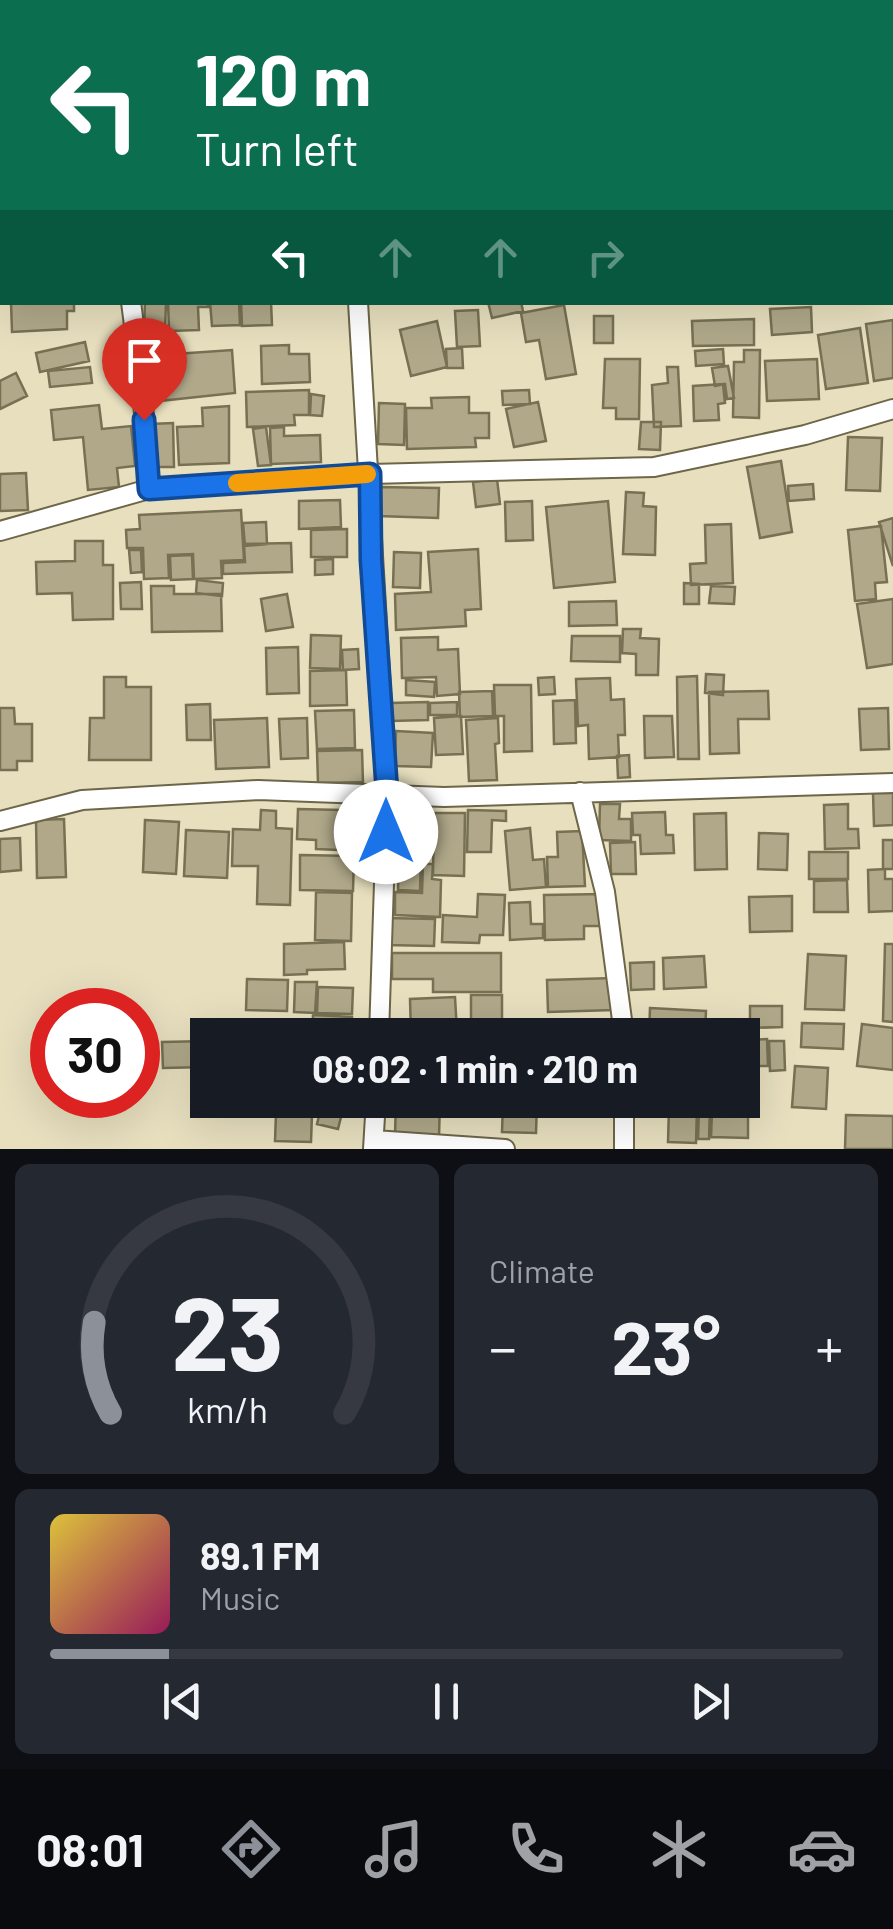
<!DOCTYPE html>
<html lang="en">
<head>
<meta charset="utf-8">
<style>
  :root { --surface:#171b24; --page:#242831; --text:#f1f3f6; --muted:#9ea1a6; --line:#363941; --accent:#8c9099 }
  body { margin:0; font-family:Barlow,sans-serif; background:var(--page); color:var(--text); height:100vh; display:flex; flex-direction:column; font-size:38px; white-space:nowrap }
  * { box-sizing:border-box; margin:0 }
  p { font-size:32px; color:var(--muted) }
  .icon { flex:none; width:55px; height:55px; fill:none; stroke:currentColor; stroke-width:2; stroke-linecap:round; stroke-linejoin:round }
  .map { position:relative; height:1149px; overflow:hidden }
  .drawer { display:flex; flex-direction:column; gap:15px; padding:15px; background:#0d0f14; flex:1 }
  .drawer>* { flex:none }
  .top-card { position:absolute; left:0px; top:0px; width:895px; height:305px; box-shadow:0 10px 40px #0002; background:#0b6e4f; color:#fff; overflow:hidden }
  .speed { position:absolute; left:30px; top:988px; display:flex; gap:20px; font-size:50px; font-weight:700; text-align:center }
  .speed>* { display:grid; place-content:center; width:130px; height:130px; border-radius:50%; background:var(--surface); box-shadow:0 10px 40px #0002; line-height:1 }
  .speed .limit { border:15px solid #d22; background:#fff; color:#111 }
  .pin { position:absolute; display:grid; place-items:center; width:85px; height:85px; color:#fff; margin:-102px -42px; border-radius:50% 50% 50% 0; rotate:-45deg; box-shadow:0 0 10px #0007 }
  .pin .icon { rotate:45deg }
  .me { position:absolute; width:110px; margin:-55px; rotate:0deg; stroke-linejoin:round; filter:drop-shadow(0 0 8px #0008) }
  .turn { display:flex; align-items:center; gap:35px; height:210px; padding:0 30px; font-size:45px }
  .turn .icon { width:130px; height:130px; stroke-width:2.5 }
  .turn b { display:block; font-size:70px; line-height:85px }
  .lanes { display:flex; align-items:center; height:95px; padding:0 30px; background:#0003; justify-content:center; gap:50px; direction:ltr }
  .lanes .off { opacity:.35 }
  .big { font-size:75px; font-weight:700; line-height:1.1 }
  .drawer .tile { flex:1; display:flex; flex-direction:column; justify-content:center; gap:15px; min-width:0; padding:0 35px; border-radius:15px; background:var(--page) }
  .drawer .dial { align-items:center; gap:0 }
  .dial svg { height:260px; overflow:visible; fill:none; stroke:var(--line); stroke-width:7; stroke-linecap:round; text-anchor:middle }
  .dial text { fill:var(--text); stroke:none }
  .song { display:flex; align-items:center; gap:30px }
  .cover { width:120px; height:120px; border-radius:15px; background:linear-gradient(135deg,hsl(50 70% 55%),hsl(330 70% 35%)) }
  .played { height:10px; border-radius:5px; background:linear-gradient(90deg,var(--accent) 15%,var(--line) 15%) }
  .keys { display:flex; justify-content:space-around; direction:ltr }
  .heat { display:flex; justify-content:space-between; align-items:center; font-size:55px; direction:ltr }
  .drawer .tiles { flex:1; display:grid; gap:15px; grid-template-columns:1fr 1fr }
  .tile:last-child { grid-column:span 2 }
  .trip { position:absolute; left:190px; top:1018px; width:570px; height:100px; border-radius:0px; background:var(--surface); box-shadow:0 10px 40px #0002; font-weight:700; line-height:100px; text-align:center }
  .menu { display:flex; height:160px; justify-content:space-around; align-items:center; background:#090b0e; color:var(--muted) }
  .menu .icon { width:70px; height:70px }
  .menu .active { color:var(--accent) }
  .menu b { font-size:45px; color:var(--text) }
  .map>svg:first-child { display:block }
  .building { fill:#b0a889; stroke:#777053; stroke-width:2.5 }
  .lines { fill:none; stroke-linecap:round; stroke-linejoin:round }
  .street-casing { stroke:#6d6649; stroke-width:22 }
  .street { stroke:#fff; stroke-width:18 }
  .route-casing { stroke:#114b97; stroke-width:25 }
  .route { stroke:#1a73e8; stroke-width:18 }
  .slow { stroke:#f59e0b; stroke-width:18 }
</style>
</head>
<body>
<div class="map">
<svg width="893" height="1149" viewBox="0 0 893 1149">
  <rect width="100%" height="100%" fill="#e7dfbe"/>
  <path class="building" d="M11,302h63v9h-7v18l-55,3z
    M145,302h21l-1,30h-21z
    M168,302h40v5h-10l1,23 -30,1z
    M210,302h29l1,23 -28,1z
    M241,302h30l1,23 -30,1z
    M488,302h33l2,9 -31,7z
    M564,305l12,69 -30,5 -7,-39 -13,2 -5,-29z
    M811,307l1,25 -40,3 -2,-26z
    M478,310l2,36 -23,1 -2,-36z
    M594,316h19v27h-19z
    M754,319v26l-61,1 -1,-25z
    M893,320v58l-19,3 -8,-57z
    M437,321l10,46 -36,9 -11,-46z
    M860,328l8,55 -42,6 -8,-54z
    M85,342l4,19 -49,11 -4,-19z
    M289,345v9h20l1,28 -48,2 -1,-38z
    M462,348l1,20h-16l-1,-19z
    M723,349l1,15 -28,2 -1,-15z
    M232,350l3,43 -85,9 -3,-46z
    M744,350h16l-1,68 -26,-1 1,-55h10z
    M605,359h35l-1,60h-23v-11h-13z
    M817,359l2,40 -52,2 -2,-40z
    M728,366l6,32 -7,1 -2,-15 -10,2 -3,-18z
    M90,367l2,16 -42,4 -2,-16z
    M667,367h11l3,59 -27,1 -2,-42 16,-2z
    M16,373l11,23 -27,13v-28z
    M723,384l2,19 -7,1 1,16 -25,1 -1,-35z
    M309,390v25h-15l1,10 -48,2 -1,-35z
    M529,390l1,14 -27,1 -1,-14z
    M311,394l13,2 -2,20 -12,-1z
    M469,397v16h20v25h-14l1,9 -69,2 -1,-41h26l-1,-10z
    M538,402l8,39 -32,6 -8,-38z
    M379,403l26,1 -1,41 -26,-1z
    M99,405l3,24 29,-3 4,40 -18,2 2,19 -31,3 -5,-53 -29,3 -3,-30z
    M229,406v57l-50,2 -2,-38 26,-1 -1,-18z
    M641,422h20l-1,28 -21,-1z
    M173,423l1,44h-23l-1,-43z
    M266,427l5,38 -13,1 -5,-37z
    M284,427v9l36,-1 1,27 -50,2 -1,-36z
    M848,437l34,1 -2,53 -34,-1z
    M781,461l11,71 -32,6 -13,-71z
    M26,473l2,37 -28,1v-37z
    M497,479l3,25 -24,3 -3,-25z
    M813,484l1,15 -25,2 -1,-15z
    M378,487l61,1 -1,30 -60,-2z
    M626,492l18,1 -1,13 13,1 -1,48 -32,-1z
    M340,500l1,27 -42,2v-28z
    M532,501l1,39 -27,1 -1,-39z
    M608,501l7,81 -61,6 -8,-81z
    M241,510l3,50 -23,1 1,17 -28,1 -1,-25 -25,1 1,23 -25,1 -1,-31h-16l-1,-18 14,-1 -1,-14z
    M893,518v48l-14,-44z
    M266,522l1,22 -22,2 -2,-23z
    M731,524l2,59 -42,2 -1,-21 16,-1 -1,-38z
    M881,526l6,56 -12,1 1,16 -21,2 -7,-71z
    M347,529v28h-36v-27z
    M75,541h28v24h10v54l-40,1 -1,-27 -35,1 -1,-32 39,-1z
    M291,543l1,29 -69,2v-11l22,-1 -1,-18z
    M478,549l3,60 -16,1 1,16 -70,4 -1,-36 36,-2 -3,-40z
    M129,550h12l1,22 -11,1z
    M394,552l27,1 -1,35 -27,-1z
    M192,555l1,24 -22,1 -1,-24z
    M333,559v15l-18,1v-15z
    M197,580l26,3 -1,13 -26,-3z
    M141,582l1,27h-21l-1,-26z
    M684,583l15,1v20h-15z
    M151,586h23v8h47l1,37 -70,1z
    M711,586l24,1 -1,17 -25,-1z
    M287,594l6,33 -27,4 -5,-32z
    M893,599v65l-26,4 -10,-64z
    M616,601l1,24 -48,1v-24z
    M623,629h18l-1,9 19,1 -1,36h-22v-21l-14,-1z
    M311,635l30,1 -1,33 -30,-1z
    M572,636h48v26l-49,-1z
    M438,637v13l20,-1 2,45 -23,2 -1,-19 -34,1 -1,-40z
    M298,647l1,46 -32,1 -1,-46z
    M358,649l1,20 -16,1 -1,-20z
    M346,670l1,35 -37,1v-35z
    M706,674l18,1 -1,20 -18,-2z
    M697,676l2,83h-21l-1,-82z
    M104,677h22v10h25v73h-62l1,-42h14z
    M554,677l1,17 -16,1 -1,-17z
    M610,678l1,22 13,-1 1,36h-7l1,22 -30,2 -1,-34 -10,1 -2,-47z
    M406,680l29,2 -1,15 -28,-2z
    M494,685h37l1,66 -28,1v-36h-9z
    M492,691l1,25 -33,1 -1,-25z
    M768,691l1,28h-31l1,34 -29,1 -1,-62z
    M575,700l1,43 -22,1 -1,-43z
    M428,702v18l-37,1 -1,-18z
    M457,702v13h-27v-12z
    M210,704l1,36h-24l-1,-35z
    M0,708h14l1,16h17v37h-15v9h-17z
    M888,708l1,41 -28,1 -2,-41z
    M354,710l1,38 -38,1 -2,-38z
    M461,716l2,38 -27,1 -2,-37z
    M644,716h28l2,41 -29,1z
    M267,718l2,49 -53,2 -2,-49z
    M307,718l1,40 -27,1 -2,-40z
    M498,718l1,25 -4,1 2,36 -28,1 -3,-61z
    M396,731l37,2 -2,34 -36,-1z
    M362,750l1,32 -45,1 -1,-32z
    M629,755l1,22 -12,1 -1,-22z
    M873,793h20v32l-19,1z
    M600,804h20l-1,15h12v22l-32,-1z
    M848,804v25h10l1,19 -34,1 -1,-44z
    M298,809l43,1 -2,40 -23,-1v-9l-19,-1z
    M261,810l15,1v17l16,1 -2,76 -33,-1 1,-38h-26l1,-37 27,1z
    M468,810l38,1v10l-14,-1 -1,32h-24z
    M665,812l1,23h7l1,18 -33,1 -1,-19h-7l-1,-22z
    M393,813h23v19h-24z
    M434,813h31l-1,63 -31,-1z
    M726,813l1,56 -32,1 -1,-56z
    M64,819l2,58 -29,1 -1,-58z
    M145,820l34,2 -3,52 -33,-2z
    M530,828l3,32 11,-1 2,28 -36,3 -5,-59z
    M186,830l43,2 -2,46 -43,-2z
    M582,831l3,55 -37,1 -1,-30h11l-1,-25z
    M759,833l29,1 -1,36 -29,-1z
    M20,838l1,32 -21,2v-33z
    M883,840h10v29h-10z
    M635,842l1,32h-25l-1,-31z
    M809,852h39v27h-39z
    M300,855l54,1 -1,35 -53,-1z
    M399,857h22l-1,34 -22,-1z
    M423,864h10l-1,15 9,1 -1,37 -45,-2v-23l27,1z
    M885,869v10h8v32l-24,1 -1,-42z
    M847,880l1,32h-34v-31z
    M316,892l36,1 -1,48 -36,-1z
    M478,894l27,1 -2,40h-23l-1,8 -37,-1 1,-27 34,2z
    M603,894v32h-19v13l-39,1 -1,-45z
    M792,896v35l-42,1 -1,-35z
    M530,902l1,22h12v14l-33,2 -1,-37z
    M386,918l49,1 -1,27 -48,-1z
    M344,942l1,27 -38,1v4l-23,1v-31z
    M885,944h8v78l-10,-1z
    M392,953h109v39h-68v-13h-41z
    M808,954l38,2 -2,54 -39,-1z
    M704,956l2,31 -42,2 -1,-31z
    M654,962v27l-23,1 -1,-27z
    M613,978l1,32 -66,2 -1,-32z
    M247,979l41,1 -1,31 -41,-1z
    M295,982h22l-2,31 -21,-1z
    M318,987l35,1 -1,26 -35,-1z
    M471,995h31v40h-31z
    M455,997l2,35 -46,2 -1,-35z
    M750,1006h32v21l-32,1z
    M650,1008l56,3 -1,24h-56z
    M313,1015l39,2 -1,18 -39,-1z
    M802,1023l42,1 -1,25 -42,-2z
    M862,1024l31,4v42l-36,-4z
    M767,1039l1,27h-20l-1,-26z
    M208,1041v26l-45,1 -1,-26z
    M769,1041h15l1,29 -15,1z
    M795,1066l33,2 -2,41 -34,-2z
    M272,1100h58l-1,12 -57,-2z
    M396,1100h44l-1,37 -44,-2z
    M503,1102h34l-1,31 -34,-1z
    M669,1107l28,1 -1,35 -28,-1z
    M699,1108h11l-1,31h-11z
    M320,1112l21,5 -3,12 -21,-5z
    M712,1112l36,1v25l-37,-1z
    M276,1113l36,1 -1,28 -36,-1z
    M846,1115l47,1v33h-48z"/>
  <g class="lines">
    <g class="street-casing">
      <path id="street" d="M123,0v2
        M336,0v2
        M171,2l9,-2
        M793,2v-2
        M0,28h2
        M892,214h1
        M131,302l11,84 7,103
        M358,302l29,490 -8,243
        M0,531l149,-42 221,-15 284,-7 151,-32 88,-26
        M580,792l25,100 19,143
        M0,821l82,-21 176,-10 186,7 449,-14
        M624,1100v49
        M374,1140l131,9
        M373,1149l3,-49"/>
    </g>
    <use href="#street" class="street"/>
  </g>
  <g class="lines">
    <g class="route-casing">
      <path id="route" d="M144,420l5,69 221,-15 1,86 16,232 -1,40"/>
    </g>
    <use href="#route" class="route"/>
    <path class="slow" d="M237,483l130,-9"/>
  </g>
</svg>
<div class="speed"><div class="limit">30</div></div>
<div class="pin" style="left:144px;top:420px;background:#d93025"><svg class="icon" aria-label="arrive" viewBox="0 0 24 24"><path d="M6 21V4h12l-3 4 3 4H6"/></svg></div>
<svg class="me" style="left:386px;top:832px" viewBox="-20 -20 40 40"><circle r="19" fill="#fff"/><path d="M0-13L10 11 0 6-10 11z" fill="#1a73e8"/></svg>
<div class="trip">08:02 · 1 min · 210 m</div>
<div class="top-card">
<div class="turn"><svg class="icon" aria-label="left" viewBox="0 0 24 24"><path d="M17 20v-9H6M10 6l-5 5 5 5"/></svg><div><b>120 m</b>Turn left</div></div>
<div class="lanes"><svg class="icon" aria-label="left" viewBox="0 0 24 24"><path d="M17 20v-9H6M10 6l-5 5 5 5"/></svg><svg class="icon off" aria-label="ahead" viewBox="0 0 24 24"><path d="M12 20V5M6 11l6-6 6 6"/></svg><svg class="icon off" aria-label="ahead" viewBox="0 0 24 24"><path d="M12 20V5M6 11l6-6 6 6"/></svg><svg class="icon off" aria-label="right" viewBox="0 0 24 24"><path d="M7 20v-9h11M14 6l5 5-5 5"/></svg></div>
</div>
</div>
<section class="drawer">
<div class="tiles">
<div class="tile dial"><svg viewBox="0 0 100 80">
<path d="M14 69A42 42 0 1 1 86 69"/>
<path d="M14 69A42 42 0 0 1 9 41" stroke="#8c9099"/>
<text x="50" y="56" font-size="32" font-weight="700">23</text>
<text x="50" y="72" font-size="11">km/h</text>
</svg></div>
<div class="tile"><p>Climate</p>
<div class="heat"><a>−</a><b class="big">23°</b><a>+</a></div>
</div>
<div class="tile">
<div class="song"><i class="cover"></i><div><b>89.1 FM</b><p>Music</p></div></div>
<div class="played"></div>
<div class="keys"><svg class="icon" aria-label="previous" viewBox="0 0 24 24"><path d="M18 5L8 12l10 7zM5 5v14"/></svg><svg class="icon" aria-label="pause" viewBox="0 0 24 24"><path d="M8 5v14M16 5v14"/></svg><svg class="icon" aria-label="next" viewBox="0 0 24 24"><path d="M6 5l10 7-10 7zM19 5v14"/></svg></div>
</div>
</div>
</section>
<nav class="menu">
<b>08:01</b>
<svg class="icon active" aria-label="directions" viewBox="0 0 24 24"><path d="M12 3l9 9-9 9-9-9zM9 14v-3h6M13 9l2 2-2 2"/></svg>
<svg class="icon" aria-label="music" viewBox="0 0 24 24"><path d="M9 18V5l10-2v13"/><circle cx="6" cy="18" r="3"/><circle cx="16" cy="16" r="3"/></svg>
<svg class="icon" aria-label="phone" viewBox="0 0 24 24"><path d="M5 4h4l2 5-3 2q2 4 5 5l2-3 5 2v4C11 20 4 13 5 4z"/></svg>
<svg class="icon" aria-label="climate" viewBox="0 0 24 24"><path d="M12 3v18M4 7l16 10M4 17L20 7"/></svg>
<svg class="icon" aria-label="car" viewBox="0 0 24 24"><path d="M5 17H2v-5l4-1 3-4h7l3 4 3 1v5h-3M9 17h6M6 11h13"/><circle cx="7" cy="17" r="2"/><circle cx="17" cy="17" r="2"/></svg>
</nav>
</body>
</html>
